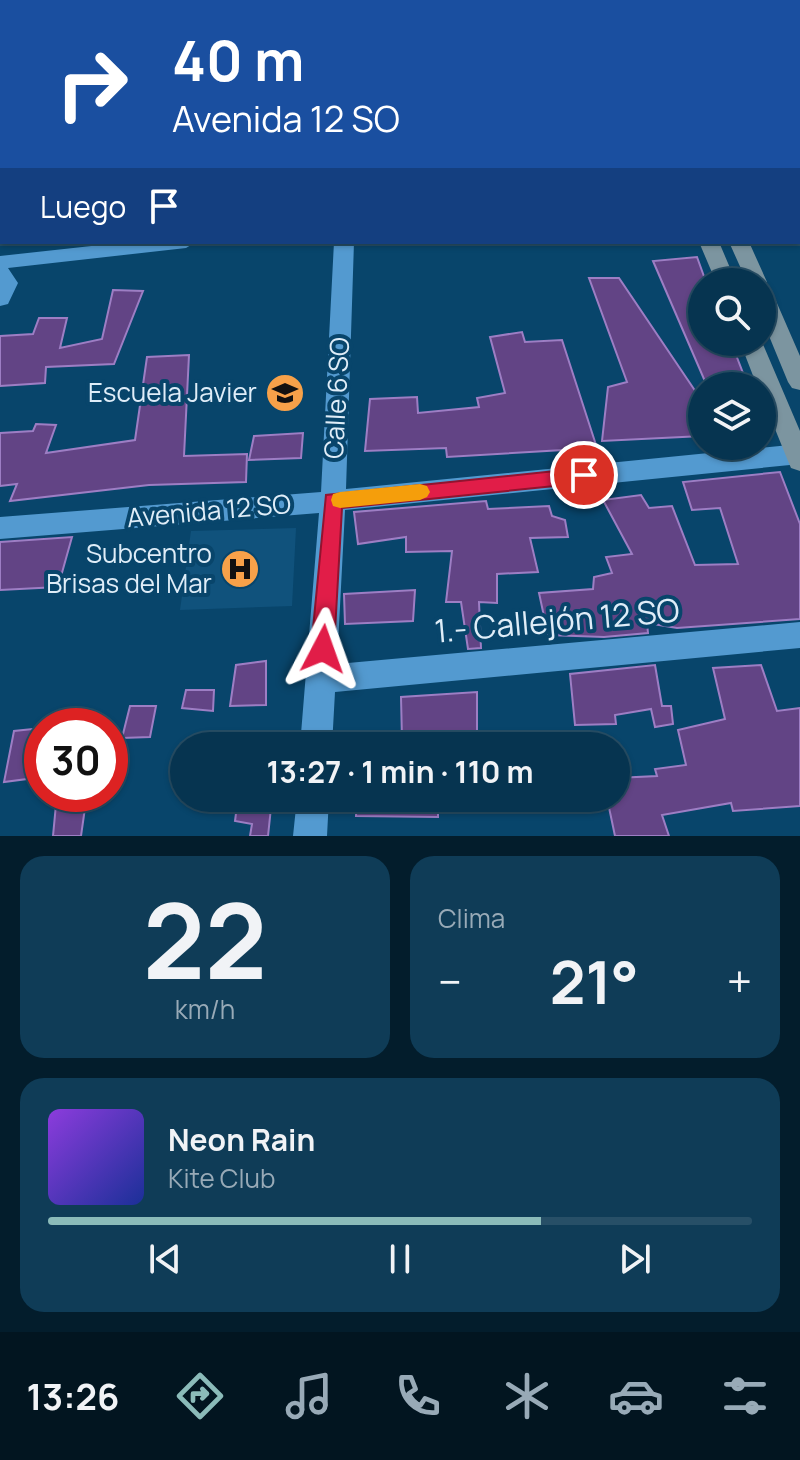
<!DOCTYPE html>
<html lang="es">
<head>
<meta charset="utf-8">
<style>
  :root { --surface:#063450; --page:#0f3c57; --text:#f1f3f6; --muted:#98aab7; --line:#274f67; --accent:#8bbbb9 }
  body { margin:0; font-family:Manrope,sans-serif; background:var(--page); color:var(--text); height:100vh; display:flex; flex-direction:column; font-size:30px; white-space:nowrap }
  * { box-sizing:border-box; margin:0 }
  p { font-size:26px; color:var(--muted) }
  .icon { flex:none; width:44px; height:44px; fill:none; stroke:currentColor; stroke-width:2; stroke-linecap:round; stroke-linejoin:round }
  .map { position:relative; height:836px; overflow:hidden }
  .panel { display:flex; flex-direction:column; gap:20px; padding:20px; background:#031d2c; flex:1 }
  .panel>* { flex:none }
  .top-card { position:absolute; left:0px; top:0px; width:800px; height:244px; box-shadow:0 2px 6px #0004,0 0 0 2px var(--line); background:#1a4fa0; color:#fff; overflow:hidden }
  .tools { position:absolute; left:688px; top:268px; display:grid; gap:16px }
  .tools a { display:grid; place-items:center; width:88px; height:88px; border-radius:50%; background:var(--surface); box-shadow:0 2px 6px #0004,0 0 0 2px var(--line); font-size:40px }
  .speed { position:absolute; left:24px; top:708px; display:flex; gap:16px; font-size:40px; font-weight:700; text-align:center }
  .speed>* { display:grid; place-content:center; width:104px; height:104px; border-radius:50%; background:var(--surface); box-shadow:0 2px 6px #0004,0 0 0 2px var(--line); line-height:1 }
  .speed .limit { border:12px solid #d22; background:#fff; color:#111 }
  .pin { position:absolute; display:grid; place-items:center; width:68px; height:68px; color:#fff; margin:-34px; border:4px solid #fff; border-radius:50%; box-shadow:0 2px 8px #0007 }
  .me { position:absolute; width:88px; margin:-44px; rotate:4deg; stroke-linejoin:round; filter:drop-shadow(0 0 6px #0008) }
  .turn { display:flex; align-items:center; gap:28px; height:168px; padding:0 40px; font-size:36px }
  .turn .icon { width:104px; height:104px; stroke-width:2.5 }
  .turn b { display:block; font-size:56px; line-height:68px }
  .then { display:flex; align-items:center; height:76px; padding:0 40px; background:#0003; gap:16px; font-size:30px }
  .big { font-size:60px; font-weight:700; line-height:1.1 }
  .panel .widget { flex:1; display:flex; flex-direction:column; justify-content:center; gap:12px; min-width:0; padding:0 28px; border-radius:24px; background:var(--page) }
  .panel .dial { align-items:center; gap:0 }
  .dial b { font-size:104px; line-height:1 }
  .song { display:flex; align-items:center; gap:24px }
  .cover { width:96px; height:96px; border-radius:12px; background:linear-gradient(135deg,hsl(270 70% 55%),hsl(230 70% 35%)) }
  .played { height:8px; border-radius:4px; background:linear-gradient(90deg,var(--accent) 70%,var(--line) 70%) }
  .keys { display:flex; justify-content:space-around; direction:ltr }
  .heat { display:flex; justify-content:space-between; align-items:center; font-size:44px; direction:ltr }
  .panel .tiles { flex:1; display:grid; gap:20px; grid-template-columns:1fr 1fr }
  .widget:last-child { grid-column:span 2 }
  .trip { position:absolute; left:170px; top:732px; width:460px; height:80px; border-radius:40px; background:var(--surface); box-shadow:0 2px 6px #0004,0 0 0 2px var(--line); font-weight:700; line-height:80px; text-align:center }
  .tab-bar { display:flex; height:128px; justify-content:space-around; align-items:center; background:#021520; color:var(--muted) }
  .tab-bar .icon { width:56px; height:56px }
  .tab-bar .on { color:var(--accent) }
  .tab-bar b { font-size:36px; color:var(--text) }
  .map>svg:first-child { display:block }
  .built { fill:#10527c }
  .green { fill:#5e6f39 }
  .building { fill:#624485; stroke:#9d7ec4; stroke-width:2 }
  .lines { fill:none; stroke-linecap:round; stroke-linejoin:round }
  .street { fill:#539ad0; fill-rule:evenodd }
  .secondary { fill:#7c95a0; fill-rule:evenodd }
  .route { fill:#e11d48; stroke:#92132f; stroke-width:2 }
  .slow { fill:#f59e0b }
  .labels { text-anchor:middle; stroke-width:8; stroke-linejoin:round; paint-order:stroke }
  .poi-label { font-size:26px; fill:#dfedf8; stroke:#08456b; text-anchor:end }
  .street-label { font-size:26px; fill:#dfedf8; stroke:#08456b }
  .near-street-label { font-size:32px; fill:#dfedf8; stroke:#08456b }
</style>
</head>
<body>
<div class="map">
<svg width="800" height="836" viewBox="0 0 800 836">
  <rect width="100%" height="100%" fill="#08456b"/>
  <path class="built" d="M296,528l-4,78 -112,4 11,-79z"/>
  <path class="green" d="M658,0h142v199l-2,-197z"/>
  <path class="building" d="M697,257l9,25h-4v60h29l17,44h-41l-54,-125z
    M589,278h30l83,123v35l-100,5 6,-54 19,-5z
    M113,290l30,1 -29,73 -68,3 -1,16 -45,3v-50l33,-2 6,-16h28l-7,30 42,-9z
    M522,332l3,10 37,-2 35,108 -150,9 -1,-9 -81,3 5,-52 47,-2 1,16 61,-6 -2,-9 28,-5 -15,-56z
    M189,355l-5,101 63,-2 -1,28 -97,3 -139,16 7,-17 -17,2v-53l33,-2 3,-7 20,1 -10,28 89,-13 12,-83z
    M303,433l-2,25 -52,2 5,-24z
    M780,472l20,52v95l-123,9 -30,-5 1,10 -44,4 -56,-2 -9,-42 54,-4 1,-12 18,-4 -6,-16 26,-3 -29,-54 38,-5 8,13 23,-2 23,59 43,-1 -18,-56 -28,2 -9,-28z
    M486,501l2,8 61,-3 3,10 13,4 3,17 -38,1 8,34 -41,2v29l-18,-1 2,46 -13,1 -7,-47h-15l6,-51 -46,1v-15l-48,7 -4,-32z
    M72,537l-14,50 -58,3v-48z
    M415,590l-2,31 -68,3 -1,-30z
    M266,661v44l-36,1 6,-41z
    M655,665l7,41h9l2,18 -18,3 -4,-18 -36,6 1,9 -41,1 -5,-51z
    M761,665l16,46 23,-3v98l-67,5 -2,-8 -69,12 7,21h-54l-8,-38h9v-20l41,-2 -2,-7 31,-4 -8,-35 47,-11 -12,-51z
    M186,690h28l-1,21 -31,-3z
    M477,692v42l-75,6 -1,-43z
    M130,706h26l-6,31 -28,1z
    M42,728v49l-38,5 10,-51z
    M57,794h30l-6,42h-28z
    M238,798h34l-4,38h-18l2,-12 -17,-3z
    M357,798h81v19l-82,-1z"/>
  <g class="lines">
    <path class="street" d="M358,0h14v2h-14z
      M0,58h2v10h-2z
      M798,209h2v12h-2z
      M128,242h68l-10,6 -178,20 10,15 -10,21 -8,2v-50z
      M334,242h20l-8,247 454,-45v20l-455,46 -8,154 463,-42v26l-465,44 -3,54h-32l19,-233 -319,26v-22l321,-25z
      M297,798h32l-2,38h-34z"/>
    <path class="secondary" d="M619,0h14l1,2h-14z
      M699,242h20l17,40h-20z
      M729,242h20l18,40 -4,5 10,7 27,62v34l-8,-2 -4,-6 -26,-63v-37h-15z
      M740,342h22l38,89v40l-9,-3 -3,-7 -26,-64v-11h-5z"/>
  </g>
  <path class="route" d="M584,468l6,2 3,5 -3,6 -6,2 -242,25 -8,141 -4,7 -7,3 -8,-3 -4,-7 15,-154z"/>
  <path class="slow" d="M420,484l7,2 3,6 -3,5 -7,3 -80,8 -7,-2 -2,-6 2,-6 7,-2z"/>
  <defs>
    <g id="school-disc" transform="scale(2)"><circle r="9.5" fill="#f7a149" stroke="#08456b"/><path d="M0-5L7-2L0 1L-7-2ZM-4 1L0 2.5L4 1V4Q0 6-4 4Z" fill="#111"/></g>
    <g id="hospital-disc" transform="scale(2)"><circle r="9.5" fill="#f7a149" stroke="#08456b"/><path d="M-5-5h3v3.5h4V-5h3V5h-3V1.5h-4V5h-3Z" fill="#111"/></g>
  </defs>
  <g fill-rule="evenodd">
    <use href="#school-disc" x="285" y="393"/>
    <use href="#hospital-disc" x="240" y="569"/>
  </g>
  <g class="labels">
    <g class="poi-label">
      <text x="257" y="402">Escuela Javier</text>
      <text x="212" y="563">Subcentro<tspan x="212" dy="30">Brisas del Mar</tspan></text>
    </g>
    <g class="street-label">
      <text transform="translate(337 398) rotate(-87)" y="9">Calle 6 SO</text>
      <text transform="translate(209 511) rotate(-5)" y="9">Avenida 12 SO</text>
    </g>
    <g class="near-street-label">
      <text transform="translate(557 621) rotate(-5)" y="11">1.- Callejón 12 SO</text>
    </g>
  </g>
</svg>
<div class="tools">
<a><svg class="icon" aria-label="search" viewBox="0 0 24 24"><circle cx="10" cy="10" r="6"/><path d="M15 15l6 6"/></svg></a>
<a><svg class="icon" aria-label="layers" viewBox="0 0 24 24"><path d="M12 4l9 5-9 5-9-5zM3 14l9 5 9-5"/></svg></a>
</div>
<div class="speed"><div class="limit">30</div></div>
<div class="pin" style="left:584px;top:475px;background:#d93025"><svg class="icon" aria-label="arrive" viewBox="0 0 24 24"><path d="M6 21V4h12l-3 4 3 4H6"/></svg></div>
<svg class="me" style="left:323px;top:649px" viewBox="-20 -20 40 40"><path d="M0-17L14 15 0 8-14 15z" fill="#e11d48" stroke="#fff" stroke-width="4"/></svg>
<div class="trip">13:27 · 1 min · 110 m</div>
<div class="top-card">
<div class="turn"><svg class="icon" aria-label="right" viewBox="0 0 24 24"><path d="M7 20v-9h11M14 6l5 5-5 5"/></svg><div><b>40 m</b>Avenida 12 SO</div></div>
<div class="then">Luego<svg class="icon" aria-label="arrive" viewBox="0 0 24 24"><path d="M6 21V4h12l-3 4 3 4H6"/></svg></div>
</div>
</div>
<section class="panel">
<div class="tiles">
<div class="widget dial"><b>22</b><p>km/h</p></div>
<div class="widget"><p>Clima</p>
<div class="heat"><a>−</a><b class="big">21°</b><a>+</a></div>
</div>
<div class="widget">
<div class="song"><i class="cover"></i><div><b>Neon Rain</b><p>Kite Club</p></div></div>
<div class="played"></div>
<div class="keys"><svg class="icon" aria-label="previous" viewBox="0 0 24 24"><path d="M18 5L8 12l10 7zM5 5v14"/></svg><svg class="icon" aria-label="pause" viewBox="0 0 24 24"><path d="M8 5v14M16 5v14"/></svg><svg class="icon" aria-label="next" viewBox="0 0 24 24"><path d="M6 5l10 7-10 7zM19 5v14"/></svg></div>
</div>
</div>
</section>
<nav class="tab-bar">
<b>13:26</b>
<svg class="icon on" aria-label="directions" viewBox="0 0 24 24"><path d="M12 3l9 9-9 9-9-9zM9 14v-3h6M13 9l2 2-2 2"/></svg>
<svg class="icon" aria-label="music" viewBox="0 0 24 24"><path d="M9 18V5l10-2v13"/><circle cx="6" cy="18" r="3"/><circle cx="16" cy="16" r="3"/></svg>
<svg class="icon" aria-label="phone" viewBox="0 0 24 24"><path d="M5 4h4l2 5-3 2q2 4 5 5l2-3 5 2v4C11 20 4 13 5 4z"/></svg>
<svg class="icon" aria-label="climate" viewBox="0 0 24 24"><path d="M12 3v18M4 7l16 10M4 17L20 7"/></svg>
<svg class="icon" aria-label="car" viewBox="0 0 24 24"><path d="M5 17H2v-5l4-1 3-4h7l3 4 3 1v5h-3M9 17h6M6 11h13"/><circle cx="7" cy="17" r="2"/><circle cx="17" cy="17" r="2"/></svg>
<svg class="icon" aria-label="filters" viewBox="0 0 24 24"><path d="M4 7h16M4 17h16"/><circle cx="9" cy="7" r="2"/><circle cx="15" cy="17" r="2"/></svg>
</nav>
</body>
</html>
